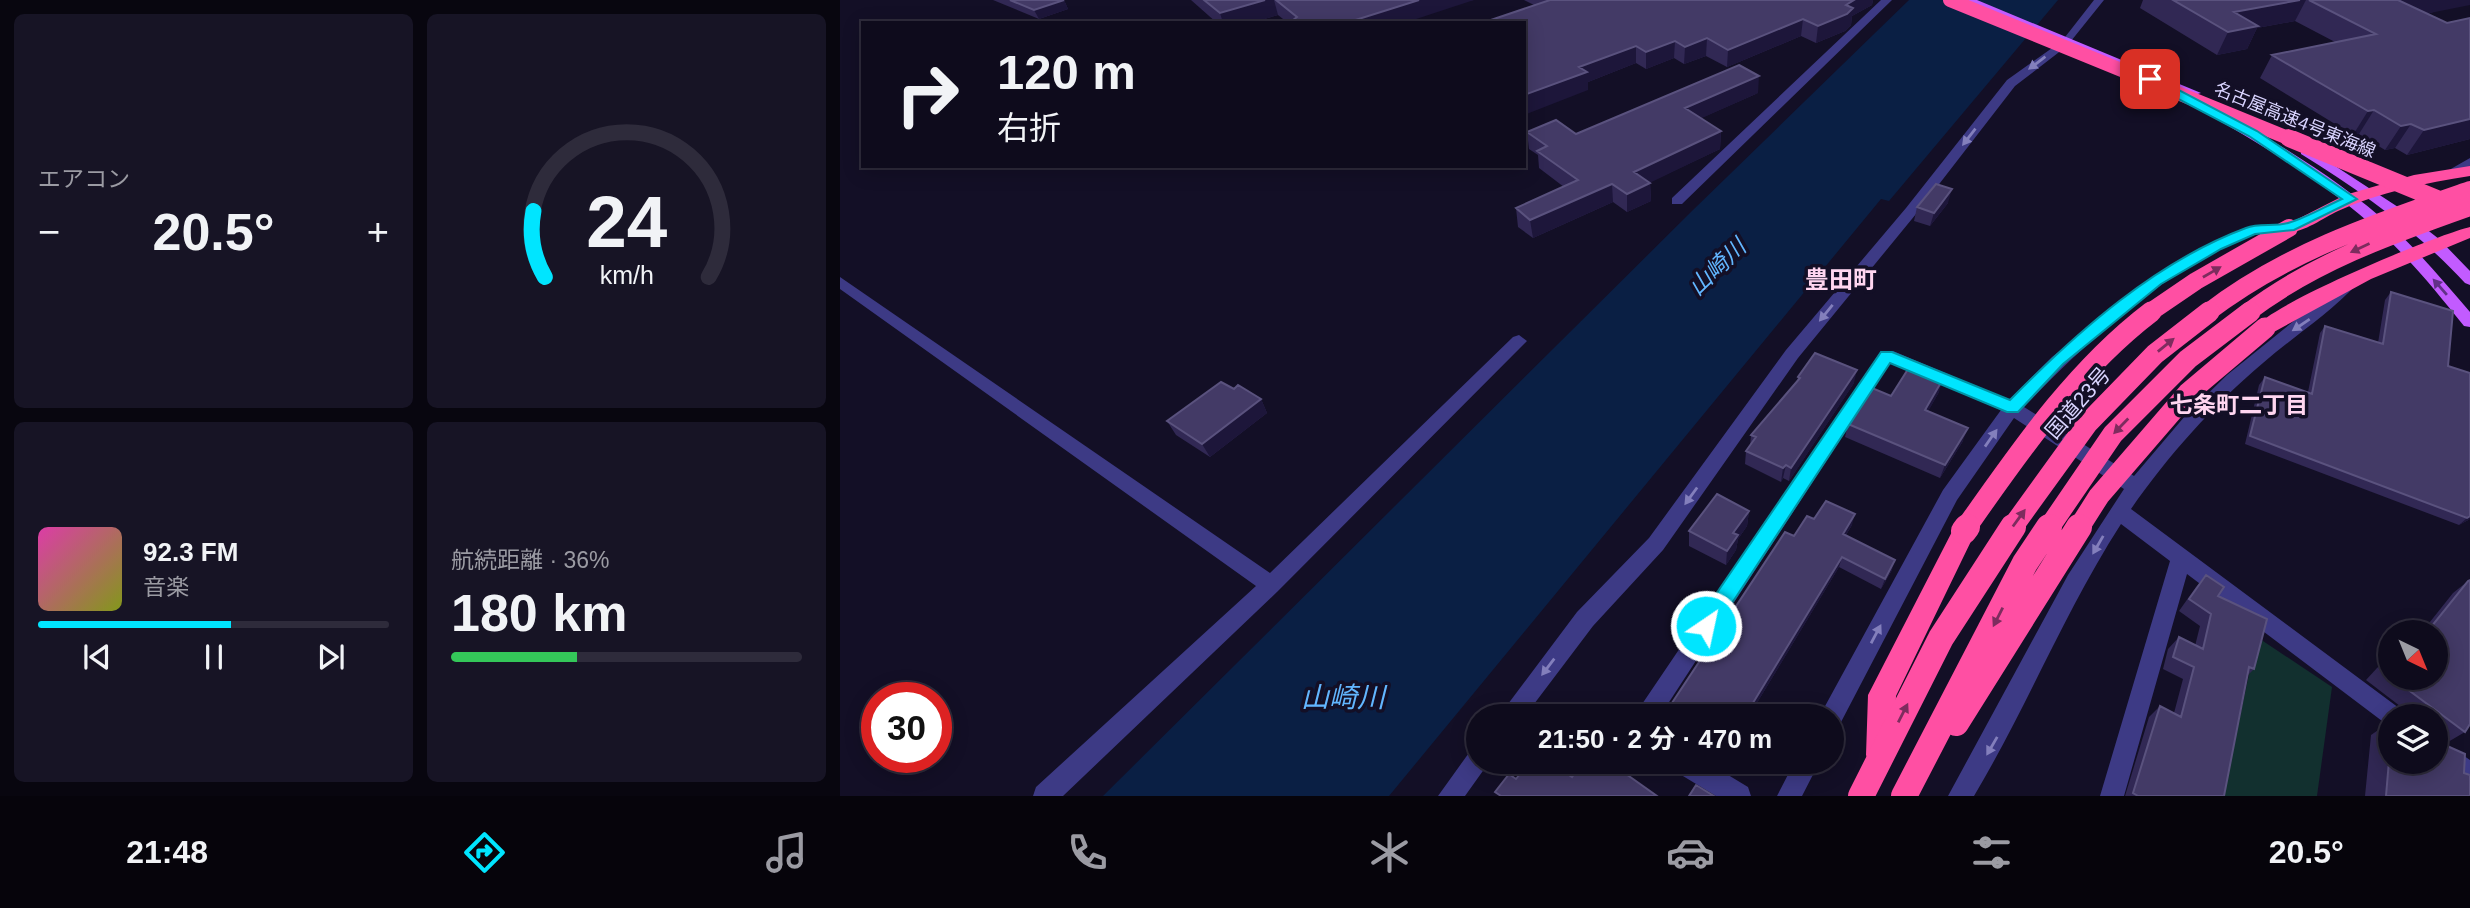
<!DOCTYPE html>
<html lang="ja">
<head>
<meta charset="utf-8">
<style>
  :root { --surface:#0e0b1c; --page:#171425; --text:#f1f3f6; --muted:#9b9ba3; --line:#2e2b3b; --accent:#00e5ff }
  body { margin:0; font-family:Arial,"Noto Sans JP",sans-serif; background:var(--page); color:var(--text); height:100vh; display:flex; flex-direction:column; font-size:26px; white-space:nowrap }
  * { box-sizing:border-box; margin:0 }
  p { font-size:23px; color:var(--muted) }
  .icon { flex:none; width:38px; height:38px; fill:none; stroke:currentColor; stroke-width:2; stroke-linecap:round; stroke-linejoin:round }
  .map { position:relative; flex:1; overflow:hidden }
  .sheet { display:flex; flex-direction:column; gap:14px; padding:14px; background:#08060f; width:840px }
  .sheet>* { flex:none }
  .guide { position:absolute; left:21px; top:21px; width:665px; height:147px; border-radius:0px; box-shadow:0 4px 18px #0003,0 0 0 2px var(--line); background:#0e0b1c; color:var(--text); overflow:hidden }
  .needle { width:46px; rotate:137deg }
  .buttons { position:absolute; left:1538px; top:620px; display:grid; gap:14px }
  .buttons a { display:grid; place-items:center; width:70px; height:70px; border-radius:50%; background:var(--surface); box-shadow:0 4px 18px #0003,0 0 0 2px var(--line); font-size:35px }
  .speed { position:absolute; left:21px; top:682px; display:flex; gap:14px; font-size:35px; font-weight:700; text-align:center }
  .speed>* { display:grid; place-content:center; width:91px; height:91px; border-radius:50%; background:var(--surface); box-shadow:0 4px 18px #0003,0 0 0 2px var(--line); line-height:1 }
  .speed .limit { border:10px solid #d22; background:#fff; color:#111 }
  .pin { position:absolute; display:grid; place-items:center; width:60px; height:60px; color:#fff; margin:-30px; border-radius:14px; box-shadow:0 4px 10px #0006 }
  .me { position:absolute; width:77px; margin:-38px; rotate:34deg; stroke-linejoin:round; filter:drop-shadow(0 0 5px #0008) }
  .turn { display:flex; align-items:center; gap:24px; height:147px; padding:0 21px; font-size:32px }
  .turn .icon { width:91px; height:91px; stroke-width:2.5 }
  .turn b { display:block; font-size:49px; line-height:60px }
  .big { font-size:52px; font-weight:700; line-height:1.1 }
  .sheet .widget { flex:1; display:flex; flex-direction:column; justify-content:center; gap:10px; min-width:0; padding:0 24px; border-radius:10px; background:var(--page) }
  .sheet .dial { align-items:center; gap:0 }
  .dial svg { height:182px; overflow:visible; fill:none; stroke:var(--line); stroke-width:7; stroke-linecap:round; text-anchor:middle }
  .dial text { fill:var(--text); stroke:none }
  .song { display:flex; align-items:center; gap:21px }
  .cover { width:84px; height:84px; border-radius:10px; background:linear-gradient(135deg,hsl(320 70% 55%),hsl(70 70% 35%)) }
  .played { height:7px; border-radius:4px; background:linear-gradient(90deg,var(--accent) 55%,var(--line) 55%) }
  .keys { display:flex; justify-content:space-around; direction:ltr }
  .heat { display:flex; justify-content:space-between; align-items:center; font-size:38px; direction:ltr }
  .charge { height:10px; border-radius:5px; background:linear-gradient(90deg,#34c759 36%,var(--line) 0) }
  .sheet .tiles { flex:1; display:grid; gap:14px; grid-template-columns:repeat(2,1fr) }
  .trip { position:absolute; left:626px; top:704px; width:378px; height:70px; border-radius:35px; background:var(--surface); box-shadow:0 4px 18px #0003,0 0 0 2px var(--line); font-weight:700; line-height:70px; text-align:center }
  .tab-bar { display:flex; height:112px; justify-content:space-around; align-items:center; background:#06040b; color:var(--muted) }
  .tab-bar .icon { width:49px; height:49px }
  .tab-bar .selected { color:var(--accent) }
  .tab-bar b { font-size:32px; color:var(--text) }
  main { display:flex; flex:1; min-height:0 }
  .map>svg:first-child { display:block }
  .green { fill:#12302f }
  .water { fill:#0a1f44 }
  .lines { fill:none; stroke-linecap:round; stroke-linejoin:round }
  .minor { fill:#3d3a85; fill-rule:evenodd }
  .major { fill:#c25bff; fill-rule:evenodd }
  .highway { fill:#ff4fa3; fill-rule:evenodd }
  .highway-bridge-far3 { stroke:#ff4fa3; stroke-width:14 }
  .highway-bridge-far2 { stroke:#ff4fa3; stroke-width:18 }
  .highway-bridge-far1 { stroke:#ff4fa3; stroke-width:21 }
  .highway-bridge { stroke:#ff4fa3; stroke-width:26 }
  .wall { fill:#312854 }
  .shaded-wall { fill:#1d163a }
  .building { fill:#433a66; stroke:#5a527e; stroke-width:2 }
  .oneway { fill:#837fbc }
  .oneway2 { fill:#7d2c5e }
  .oneway3 { fill:#623188 }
  .route { fill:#00e5ff; stroke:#0095a6; stroke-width:2 }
  .labels { text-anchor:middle; stroke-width:7; stroke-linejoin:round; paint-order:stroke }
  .far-street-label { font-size:18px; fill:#d9d4ff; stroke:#130f26 }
  .street-label { font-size:21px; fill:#d9d4ff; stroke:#130f26 }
  .water-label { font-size:23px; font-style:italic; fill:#62b6ff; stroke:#130f26 }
  .neighbourhood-label { font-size:23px; font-weight:bold; fill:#ffd6f0; stroke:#130f26 }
  .quarter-label { font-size:24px; font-weight:bold; fill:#ffd6f0; stroke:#130f26 }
  .near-water-label { font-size:28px; font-style:italic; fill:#62b6ff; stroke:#130f26 }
</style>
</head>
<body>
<main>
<section class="sheet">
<div class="tiles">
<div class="widget"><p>エアコン</p>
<div class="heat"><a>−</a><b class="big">20.5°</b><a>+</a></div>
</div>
<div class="widget dial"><svg viewBox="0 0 100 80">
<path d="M14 69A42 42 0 1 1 86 69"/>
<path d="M14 69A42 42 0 0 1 9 40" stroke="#00e5ff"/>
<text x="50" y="56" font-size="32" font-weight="700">24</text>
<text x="50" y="72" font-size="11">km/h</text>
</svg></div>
<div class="widget">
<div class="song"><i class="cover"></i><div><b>92.3 FM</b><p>音楽</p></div></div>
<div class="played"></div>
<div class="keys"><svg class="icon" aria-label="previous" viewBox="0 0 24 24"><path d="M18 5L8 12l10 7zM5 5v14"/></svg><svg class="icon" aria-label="pause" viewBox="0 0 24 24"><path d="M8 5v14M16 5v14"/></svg><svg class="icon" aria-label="next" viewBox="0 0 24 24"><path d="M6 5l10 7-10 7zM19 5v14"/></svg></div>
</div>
<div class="widget"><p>航続距離 · 36%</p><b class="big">180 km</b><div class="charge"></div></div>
</div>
</section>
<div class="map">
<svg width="1630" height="796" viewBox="0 0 1630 796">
  <rect width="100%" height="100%" fill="#130f26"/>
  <path class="green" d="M1417,637l75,50 -15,109h-94z"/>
  <path class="water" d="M1069,0h149l-169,201 -8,-2 -492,597h-286l590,-586z"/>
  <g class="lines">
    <path class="minor" d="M1041,0h11l-210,204h-10v-6z
      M1254,0h10l-37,46 -52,40 -99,128 -118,144 -135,192 -70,76 -68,90h-26l78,-104 72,-74 137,-188 120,-142 101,-128 55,-39z
      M1630,158v10l-11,8h-10v-6z
      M1449,224l7,4 -2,3c-14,3 -30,0 -43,5 -85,32 -165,106 -227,171l110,69 51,-60 42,-41 120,-97h10l3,3 -3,3c-28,30 -63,52 -94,79 -50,42 -95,93 -132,146l268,199 4,8h-13v11l-203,-153 -63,222h-24l70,-235 -49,-37c-56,87 -94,183 -147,272h-26l120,-221 56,-86 -110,-71 -57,82 -117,224 -8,3v-11h-12l4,-8 119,-218 58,-80 -111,-47 -230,353h-26l247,-365h12l116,49 43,-43 99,-79 60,-35 36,-16z
      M0,277l430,296 243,-236 6,-2 8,6 -249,250 -215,205h-30l3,-9 220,-201 -416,-297z
      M1596,737l34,23v27l-37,-26h3z
      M639,746v15h11l-25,35h-27l33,-46z
      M830,761h35l43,26 3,9h-35l-43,-26z
      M955,761h25l-18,35h-25z"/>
    <path class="major" d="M1123,0h14l224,93 -10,3z
      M1371,110h8c62,35 122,71 174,118 28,26 52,55 77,84v15l-6,-1c-26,-32 -51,-64 -82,-92 -51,-47 -111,-84 -171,-118z
      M1466,147l92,60 41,32 31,32v14l-5,-2c-48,-52 -104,-92 -164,-129v-6z"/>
    <path class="highway" d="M1630,166v10c-45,7 -90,16 -132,35 -15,7 -39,25 -55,21l-3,-4 65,-33 69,-20z
      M1630,227v11l-99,41 -99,54 -7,2 -10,-7c15,-24 181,-93 215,-101z
      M1124,521l8,3 4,7 -80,165 -2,59 -4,10 -10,4 -10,-4 -4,-10 2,-60 88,-171z"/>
    <path class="highway-bridge-far3" d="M1110,0l343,140"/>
    <path class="highway-bridge-far2" d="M1449,138l153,63
      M1309,313l47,-32 93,-53
      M1367,313c79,-61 170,-91 263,-123
      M1407,313c67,-51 144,-78 223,-106"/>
    <path class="highway-bridge-far1" d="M1125,529c55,-78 110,-159 186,-217
      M1171,529l76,-105 68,-70 54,-42
      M1208,529l65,-95 75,-75 62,-47
      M1238,529l21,-33 89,-103 77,-65"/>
    <path class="highway-bridge" d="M1124,531l3,-4
      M1116,723l123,-196
      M1021,796l80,-158 72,-111
      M1064,796l121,-233 24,-36"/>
  </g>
  <path class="wall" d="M153,0h71l4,9 -29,10z
    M351,0h283l-186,23 -10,-8 -27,8h-34z
    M684,0h349l-1,5 -20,11 -1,9 -6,6 -29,12 -15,-7 -74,31 -21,-11 -22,8 -10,-6 -28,11 -10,-6 -48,19v8l-54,-85z
    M1303,0h327l-43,14 43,125 -63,16 -12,-7 -10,2 -26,-16 -6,1 -93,-57 12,-23 63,-13 -40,-21 -38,7 -10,21 -30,6 -77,-47z
    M918,93l-57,25 20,13 -1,18 -70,33 1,19 -24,11 -14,-10 -80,36 -15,-11 -2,-19 48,-21 -25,-19 -1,-13 -9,-6 -2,-17 49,2z
    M1108,203l-18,23 -16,-5 3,-14z
    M1551,292l57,74 22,7v146l-11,6 -214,-81 14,-59 6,-8 43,15 12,-59 5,-7 53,17 7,-43z
    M958,377l56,6 -65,98 -6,-3 -2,4 -36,-18 1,-13 4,-4 1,-12 46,-53z
    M1099,392l-11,19 35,30 -23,37 -95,-41 3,-13 43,-28z
    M421,399l6,14 -57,44 -34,-22 -9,-14z
    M909,511l-2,15 -9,13 -2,11 -10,15 -37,-19v-15z
    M1012,525l-6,10 46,35 -11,19 -42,-22 -90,149h-84l1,-4 128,-176z
    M1366,575l48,94 -6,6 -24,121h-99l24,-79 11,-11 14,7 9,-34 -20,-10 5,-20 11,-12 16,9 5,-20 -21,-15 17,-24z
    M1628,581l-3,151 -17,10 -12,-9v-17h-23l-47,-36 11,-12 13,-11v20l46,-45h-14l31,-39z
    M1550,722v39l74,12 6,23h-105l6,-61z"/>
  <path class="shaded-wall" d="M224,0l4,9 -29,10 -5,-9z
    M425,0h9l4,15 -27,8h-28l-3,-10z
    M579,0h55l-70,23h-58z
    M1014,0h19l-1,5 -20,11 -1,9 -6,6 -29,12 2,-17 28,-21z
    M1460,0h6l-11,21 -38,7 -10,21 -30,6 11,-23 6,-20z
    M1558,0h72v5l-85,17z
    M963,19l-2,17 -74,31 1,-17z
    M867,38l-1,18 -22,8 1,-17z
    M835,41l-1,17 -28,11v-17z
    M796,46v17l-48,19v8l-64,25v-20l55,-28z
    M919,76l-1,17 -74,33 1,-18z
    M1534,110l-15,24 -6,1 15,-24z
    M1630,119v20l-63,16 17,-25z
    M1571,124l-16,24 -10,2 16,-24z
    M881,131l-1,18 -85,41 -1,-18z
    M810,183l1,18 -24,11v-18z
    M772,184l1,18 -80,36 -3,-18z
    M1112,189l-4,14 -18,23 4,-13z
    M1017,370l-3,13 -65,98 2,-13z
    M1103,379l-4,13 -18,32 4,-14z
    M421,399l6,14 -57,44 -8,-13z
    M1128,428l-5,13 -23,37 5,-13z
    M946,465l-3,13 -2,4 2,-14z
    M909,511l-2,15 -9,13 -2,11 -10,15 1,-14 6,-18z
    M1015,514l-3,11 -12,19 3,-10z
    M1630,516v3l-11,6 8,-7z
    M1002,557l-3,10 -90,149h-4z
    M1055,560l-3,10 -11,19 4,-10z
    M784,761h9l-13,19 -1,-11z"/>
  <path class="building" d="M170,0h54l-30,10z
    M364,0h61l-45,13z
    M436,0h143l-73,23h-57l8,-6z
    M710,0h304l-8,5 7,3 -6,6 -29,12 -15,-7 -75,31 -21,-12 -22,9 -10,-6 -29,11 -10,-6 -57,21 8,5 -63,23v-72h-42z
    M1333,0h127l-66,12 24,14 -30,6z
    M1469,0h89l49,23 23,-5v101l-46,11 -13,-6 -10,2 -27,-16 -6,1 -96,-56 104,-21z
    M899,65l20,11 -74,32 36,23 -87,41 16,11 -23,11 -15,-10 -82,36 -14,-12 62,-28 -41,-29 10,-5 -20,-14 29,-12 20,14z
    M1096,184l16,5 -18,24 -17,-6z
    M1551,292l62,19 -5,55 22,7v143l-3,2 -217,-82 15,-59 47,17 13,-68 58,18z
    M975,353l42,17 -66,98 -5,-3 -3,3 -37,-17 10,-14 -5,-2 49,-57 -2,-1z
    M1070,366l33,13 -18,31 43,18 -23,37 -97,-41 24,-36 19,8z
    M381,382l13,7 4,-4 23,14 -59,45 -35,-23z
    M877,494l32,17 -16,22 5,2 -11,16 -38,-20z
    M986,501l29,13 -12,20 52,26 -10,19 -43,-22 -97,159h-73l-6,-4 119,-180 9,4 13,-20 7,3z
    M1366,575l18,12 -6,9 49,23 -13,50 -5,-2 -25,129h-86l-5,-3 27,-87 21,11 13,-50 -21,-10 6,-20 24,12 8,-35 -22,-15z
    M1630,580v144l-5,8 -74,-55h45v-45h-9l41,-51z
    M1550,657v20l-10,-8z
    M1596,741l29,13 -1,19 6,2v21h-84l4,-47v12h46z
    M690,761h19l23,16 11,-16h41l-5,8 38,27h-156l-6,-4 14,-18 7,5z
    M856,785l18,11h-25z"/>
  <defs><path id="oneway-solid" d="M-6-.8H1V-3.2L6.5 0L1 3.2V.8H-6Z" transform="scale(1.75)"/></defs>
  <g class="oneway">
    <use href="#oneway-solid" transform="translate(1197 63) rotate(143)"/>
    <use href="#oneway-solid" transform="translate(1129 137) rotate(128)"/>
    <use href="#oneway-solid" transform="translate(986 313) rotate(129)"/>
    <use href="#oneway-solid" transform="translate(1461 325) rotate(146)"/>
    <use href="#oneway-solid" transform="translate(1151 438) rotate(-55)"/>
    <use href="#oneway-solid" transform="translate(851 496) rotate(126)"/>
    <use href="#oneway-solid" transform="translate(1258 545) rotate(120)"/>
    <use href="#oneway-solid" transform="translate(1036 634) rotate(-62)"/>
    <use href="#oneway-solid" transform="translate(708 667) rotate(127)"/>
    <use href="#oneway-solid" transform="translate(1152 746) rotate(120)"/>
  </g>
  <g class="oneway2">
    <use href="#oneway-solid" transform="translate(1520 248) rotate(155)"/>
    <use href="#oneway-solid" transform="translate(1372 272) rotate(-30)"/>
    <use href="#oneway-solid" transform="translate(1326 345) rotate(-39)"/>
    <use href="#oneway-solid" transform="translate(1281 426) rotate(134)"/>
    <use href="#oneway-solid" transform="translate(1179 518) rotate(-54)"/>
    <use href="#oneway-solid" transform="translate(1158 617) rotate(117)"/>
    <use href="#oneway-solid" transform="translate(1063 713) rotate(-63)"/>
  </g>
  <use class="oneway3" href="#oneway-solid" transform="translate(1600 287) rotate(-131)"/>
  <path class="route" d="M1306,77h8l103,54 100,68 -63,31 -39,4 -34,15 -60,35 -98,80 -45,48h-11l-117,-49 -177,269 -7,3 -7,-3 -3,-6 3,-7 182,-267h11l118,48c67,-68 145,-138 236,-172 13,-5 29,-1 42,-5 18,-5 36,-16 54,-24l-93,-63 -103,-54z"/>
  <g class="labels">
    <g class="far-street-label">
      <text transform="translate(1455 120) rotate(22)" y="6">名古屋高速4号東海線</text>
    </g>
    <g class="street-label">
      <text transform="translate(1238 403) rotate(-49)" y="7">国道23号</text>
    </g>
    <g class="water-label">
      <text transform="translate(877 267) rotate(-44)" y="8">山崎川</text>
    </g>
    <g class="neighbourhood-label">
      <text x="1399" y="413">七条町二丁目</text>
    </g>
    <g class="quarter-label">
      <text x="1001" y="288">豊田町</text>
    </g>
    <g class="near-water-label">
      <text x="503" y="707">山崎川</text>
    </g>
  </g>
</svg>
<div class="buttons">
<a><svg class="needle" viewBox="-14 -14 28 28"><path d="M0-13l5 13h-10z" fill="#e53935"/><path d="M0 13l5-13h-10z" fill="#9b9ba3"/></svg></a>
<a><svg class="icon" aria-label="layers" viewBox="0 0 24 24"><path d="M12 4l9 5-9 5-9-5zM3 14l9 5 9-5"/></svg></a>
</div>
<div class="speed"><div class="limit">30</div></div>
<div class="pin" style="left:1310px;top:79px;background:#d93025"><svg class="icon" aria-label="arrive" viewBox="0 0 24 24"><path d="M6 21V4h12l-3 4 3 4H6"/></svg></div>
<svg class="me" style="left:866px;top:626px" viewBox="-20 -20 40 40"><circle r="17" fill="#00e5ff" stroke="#fff" stroke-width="3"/><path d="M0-11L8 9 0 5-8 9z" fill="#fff"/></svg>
<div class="trip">21:50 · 2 分 · 470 m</div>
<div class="guide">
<div class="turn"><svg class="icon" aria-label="right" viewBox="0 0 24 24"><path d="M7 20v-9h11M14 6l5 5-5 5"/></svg><div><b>120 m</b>右折</div></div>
</div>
</div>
</main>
<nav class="tab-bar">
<b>21:48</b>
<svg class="icon selected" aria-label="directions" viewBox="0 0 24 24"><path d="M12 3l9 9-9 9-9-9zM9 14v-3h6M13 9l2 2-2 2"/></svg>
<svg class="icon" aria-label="music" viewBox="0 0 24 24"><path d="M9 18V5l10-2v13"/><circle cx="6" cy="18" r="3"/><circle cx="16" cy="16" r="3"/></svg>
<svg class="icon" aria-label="phone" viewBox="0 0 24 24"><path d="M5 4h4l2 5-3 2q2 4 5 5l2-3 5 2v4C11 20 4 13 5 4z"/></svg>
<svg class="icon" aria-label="climate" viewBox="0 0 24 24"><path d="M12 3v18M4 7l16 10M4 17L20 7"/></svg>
<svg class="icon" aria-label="car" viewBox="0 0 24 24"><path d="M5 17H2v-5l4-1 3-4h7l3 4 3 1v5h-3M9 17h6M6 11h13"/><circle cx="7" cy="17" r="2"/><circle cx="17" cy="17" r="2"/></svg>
<svg class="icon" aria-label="filters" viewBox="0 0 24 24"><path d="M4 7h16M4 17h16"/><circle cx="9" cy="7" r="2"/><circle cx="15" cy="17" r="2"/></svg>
<b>20.5°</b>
</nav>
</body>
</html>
